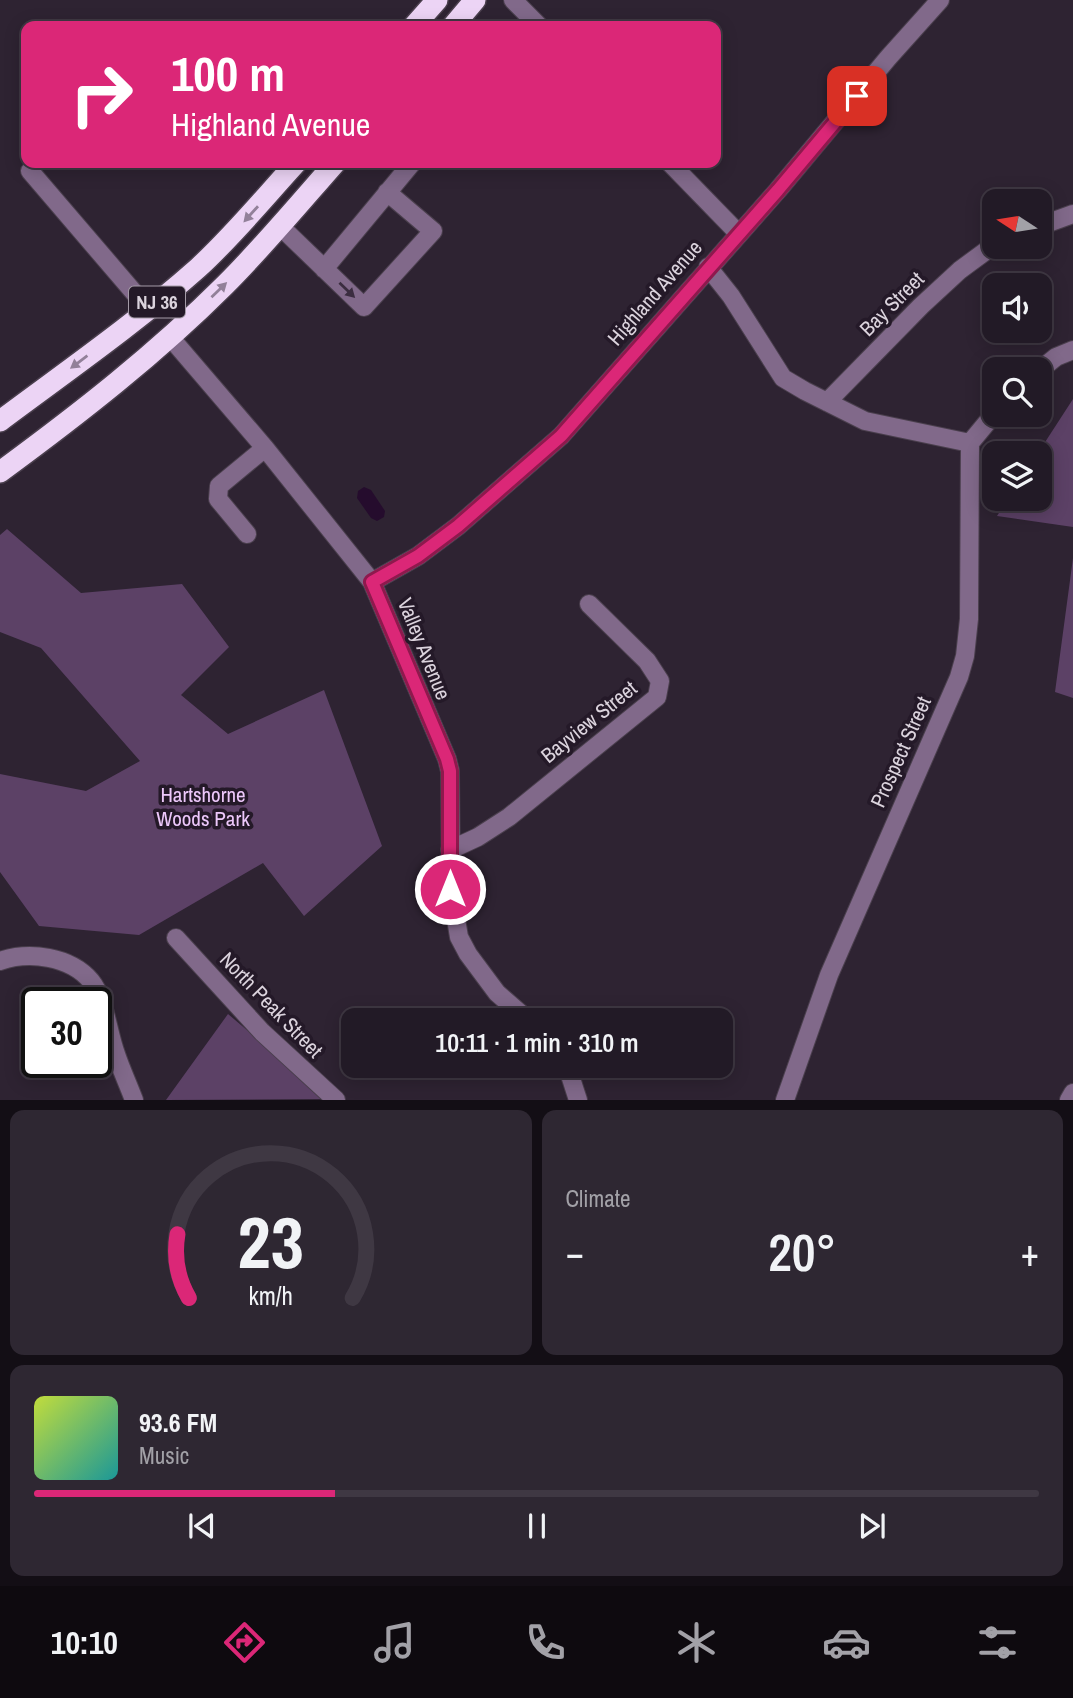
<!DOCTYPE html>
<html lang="en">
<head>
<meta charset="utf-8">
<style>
  :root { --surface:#221a26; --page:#2e2732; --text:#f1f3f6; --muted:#a2a1a7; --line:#3f3843; --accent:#db2777 }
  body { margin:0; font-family:"Archivo Narrow",sans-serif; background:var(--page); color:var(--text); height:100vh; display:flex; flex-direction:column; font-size:26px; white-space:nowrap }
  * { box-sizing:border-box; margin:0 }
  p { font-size:23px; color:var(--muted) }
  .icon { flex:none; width:38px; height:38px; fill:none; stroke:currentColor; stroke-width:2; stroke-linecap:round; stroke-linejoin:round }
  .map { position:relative; height:1100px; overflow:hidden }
  .details { display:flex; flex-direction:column; gap:10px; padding:10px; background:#130e15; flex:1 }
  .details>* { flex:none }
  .banner { position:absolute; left:21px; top:21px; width:700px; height:147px; border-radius:14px; box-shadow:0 4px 18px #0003,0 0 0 2px var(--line); background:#db2777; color:#fff; overflow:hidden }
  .needle { width:46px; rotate:282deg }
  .tools { position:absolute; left:982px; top:189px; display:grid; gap:14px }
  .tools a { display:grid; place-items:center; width:70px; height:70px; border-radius:14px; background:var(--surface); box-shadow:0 4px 18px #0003,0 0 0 2px var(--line); font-size:35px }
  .speed { position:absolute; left:21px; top:987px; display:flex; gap:14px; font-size:35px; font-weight:700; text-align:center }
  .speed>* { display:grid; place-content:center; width:91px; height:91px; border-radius:50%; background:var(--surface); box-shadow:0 4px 18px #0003,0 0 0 2px var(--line); line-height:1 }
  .speed .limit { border:4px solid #111; border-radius:10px; background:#fff; color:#111 }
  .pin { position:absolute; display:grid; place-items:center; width:60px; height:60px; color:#fff; margin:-30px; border-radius:14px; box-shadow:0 4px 10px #0006 }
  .me { position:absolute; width:77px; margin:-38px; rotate:0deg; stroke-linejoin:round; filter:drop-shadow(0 0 5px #0008) }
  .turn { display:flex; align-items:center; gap:24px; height:147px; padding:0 35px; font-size:32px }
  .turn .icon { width:91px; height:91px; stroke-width:2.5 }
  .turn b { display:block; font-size:49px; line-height:60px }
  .big { font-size:52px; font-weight:600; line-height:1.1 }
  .details .card { flex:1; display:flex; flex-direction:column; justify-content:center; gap:10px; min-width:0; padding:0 24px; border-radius:14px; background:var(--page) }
  .details .dial { align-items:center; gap:0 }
  .dial svg { height:182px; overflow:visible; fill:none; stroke:var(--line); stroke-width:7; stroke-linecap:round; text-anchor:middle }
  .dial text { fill:var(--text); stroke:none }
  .song { display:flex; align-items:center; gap:21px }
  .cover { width:84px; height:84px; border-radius:10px; background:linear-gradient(135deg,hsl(70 70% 55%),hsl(180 70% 35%)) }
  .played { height:7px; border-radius:4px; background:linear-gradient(90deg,var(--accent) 30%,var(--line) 30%) }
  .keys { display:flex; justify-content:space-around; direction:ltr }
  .heat { display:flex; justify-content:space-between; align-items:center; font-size:38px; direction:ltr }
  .details .tiles { flex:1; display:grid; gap:10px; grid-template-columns:1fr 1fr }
  .card:last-child { grid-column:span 2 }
  .trip { position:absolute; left:341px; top:1008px; width:392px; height:70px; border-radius:14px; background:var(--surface); box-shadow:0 4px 18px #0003,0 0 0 2px var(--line); font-weight:600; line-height:70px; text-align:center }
  .menu { display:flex; height:112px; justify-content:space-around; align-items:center; background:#0e0a0f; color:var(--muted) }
  .menu .icon { width:49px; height:49px }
  .menu .current { color:var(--accent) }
  .menu b { font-size:32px; color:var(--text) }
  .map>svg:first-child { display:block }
  .forest { fill:#5c4166 }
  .water { fill:#250c2d }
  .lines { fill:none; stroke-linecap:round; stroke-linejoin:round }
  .minor-casing { stroke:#4a3f4d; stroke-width:20 }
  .highway-casing { stroke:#4a3f4d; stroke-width:24 }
  .minor { stroke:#81698a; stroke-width:18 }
  .highway { stroke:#ecd4f5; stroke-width:21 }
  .oneway { fill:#928099 }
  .oneway2 { fill:#3b2d40 }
  .route-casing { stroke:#8e194d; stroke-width:18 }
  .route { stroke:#db2777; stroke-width:12 }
  .labels { text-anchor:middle; stroke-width:7; stroke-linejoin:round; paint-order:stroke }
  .shield { fill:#241928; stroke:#a49ba7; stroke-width:2 }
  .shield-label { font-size:19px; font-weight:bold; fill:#dbd3dd }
  .street-label { font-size:21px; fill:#dbd3dd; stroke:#241928 }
  .park-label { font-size:21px; fill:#edc8fb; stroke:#241928 }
</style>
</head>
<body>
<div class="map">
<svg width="1073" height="1100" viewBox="0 0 1073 1100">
  <rect width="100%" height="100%" fill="#2e2332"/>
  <path class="forest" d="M1073,399v128l-76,-11 11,-17h32v-46h-2z
    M7,529l74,64 101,-9 47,63 -48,48 47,39 96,-44 58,156 -78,70 -41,-53 -124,72 -100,-9 -39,-54v-98l86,17 54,-30 -99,-113 -41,-16v-97z
    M1073,558v140l-18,-6z
    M228,1014l100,85 -162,1z"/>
  <path class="water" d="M364,487l7,3 14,21 -1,6 -7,4 -6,-3 -14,-20 1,-7z"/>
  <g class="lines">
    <g class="minor-casing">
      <path id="minor" d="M513,0l26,26
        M670,163l69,71
        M30,171l119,139
        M280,226l84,81 69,-76 -46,-39
        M1040,226l33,-12
        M708,267l23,29 52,82 22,13 60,30 105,22
        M324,269l88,-106
        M170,337l95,111 107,134 75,177 3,12 1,118 8,48 9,17 29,39 31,27
        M1040,370l16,-13 17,-7
        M827,402l94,-96 39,-36 34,-25
        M247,534l-29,-35 1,-13 46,-38
        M372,582l46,-26 40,-30 103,-90 217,-246 110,-132 52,-58
        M450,850l28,-13 31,-20 148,-120 3,-16 -13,-20 -58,-57
        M176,938l86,94 74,68
        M0,961c29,-10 70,-5 91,20 14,17 17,52 25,73 5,15 12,30 18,46
        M567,1066l11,34
        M785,1100l44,-125 130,-298 6,-21 4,-37 1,-176 24,-29
        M1069,1100l4,-7"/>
    </g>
    <g class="highway-casing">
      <path id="highway" d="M414,26l23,-26
        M453,26l22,-26
        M0,421c67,-50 136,-98 198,-153 35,-32 66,-70 98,-105
        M0,472c79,-58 156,-118 225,-187 39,-39 74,-81 110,-122"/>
    </g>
    <use href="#minor" class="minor"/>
    <use href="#highway" class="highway"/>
  </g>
  <defs><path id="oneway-solid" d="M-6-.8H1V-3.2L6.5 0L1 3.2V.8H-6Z" transform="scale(1.75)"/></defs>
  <g class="oneway">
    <use href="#oneway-solid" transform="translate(251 214) rotate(132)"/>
    <use href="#oneway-solid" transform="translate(219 290) rotate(-44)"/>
    <use href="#oneway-solid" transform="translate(79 362) rotate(143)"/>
  </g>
  <use class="oneway2" href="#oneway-solid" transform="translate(347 290) rotate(44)"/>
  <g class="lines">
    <g class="route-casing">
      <path id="route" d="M450,889v-118l-3,-12 -75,-177 46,-26 40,-30 103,-90 217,-246 79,-94"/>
    </g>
    <use href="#route" class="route"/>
  </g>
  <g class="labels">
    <rect class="shield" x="129" y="286.5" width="56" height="31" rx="5"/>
    <g class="shield-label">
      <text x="157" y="309">NJ 36</text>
    </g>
    <g class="street-label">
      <text transform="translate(655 293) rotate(-49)" y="7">Highland Avenue</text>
      <text transform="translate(892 304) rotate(-45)" y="7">Bay Street</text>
      <text transform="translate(424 649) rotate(68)" y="7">Valley Avenue</text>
      <text transform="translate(589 722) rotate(-39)" y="7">Bayview Street</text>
      <text transform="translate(901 752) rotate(-66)" y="7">Prospect Street</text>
      <text transform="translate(271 1005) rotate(46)" y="7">North Peak Street</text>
    </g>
    <g class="park-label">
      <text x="203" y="802">Hartshorne<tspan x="203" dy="24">Woods Park</tspan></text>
    </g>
  </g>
</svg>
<div class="tools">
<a><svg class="needle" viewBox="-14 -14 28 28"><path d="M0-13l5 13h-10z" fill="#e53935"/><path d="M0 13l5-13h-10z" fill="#a2a1a7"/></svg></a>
<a><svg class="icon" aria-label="sound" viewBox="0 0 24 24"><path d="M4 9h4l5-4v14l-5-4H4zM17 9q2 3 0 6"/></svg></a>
<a><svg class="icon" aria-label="search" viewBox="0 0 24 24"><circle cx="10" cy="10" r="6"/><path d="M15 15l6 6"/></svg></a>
<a><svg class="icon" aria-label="layers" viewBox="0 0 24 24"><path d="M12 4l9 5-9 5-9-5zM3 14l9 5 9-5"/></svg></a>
</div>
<div class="speed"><div class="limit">30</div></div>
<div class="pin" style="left:857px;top:96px;background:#d93025"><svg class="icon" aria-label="arrive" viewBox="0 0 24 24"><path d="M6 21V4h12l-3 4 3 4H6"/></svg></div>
<svg class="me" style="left:450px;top:889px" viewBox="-20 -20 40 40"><circle r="17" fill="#db2777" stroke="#fff" stroke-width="3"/><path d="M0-11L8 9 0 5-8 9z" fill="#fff"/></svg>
<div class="trip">10:11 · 1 min · 310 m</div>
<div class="banner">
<div class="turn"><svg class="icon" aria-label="right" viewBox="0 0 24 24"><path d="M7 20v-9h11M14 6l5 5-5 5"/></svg><div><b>100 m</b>Highland Avenue</div></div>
</div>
</div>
<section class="details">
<div class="tiles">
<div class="card dial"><svg viewBox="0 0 100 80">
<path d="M14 69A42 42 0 1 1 86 69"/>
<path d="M14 69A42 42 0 0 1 9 41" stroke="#db2777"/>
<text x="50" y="56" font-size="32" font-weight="700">23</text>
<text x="50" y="72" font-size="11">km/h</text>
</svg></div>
<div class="card"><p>Climate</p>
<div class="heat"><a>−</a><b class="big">20°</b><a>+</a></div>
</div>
<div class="card">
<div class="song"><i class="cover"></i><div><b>93.6 FM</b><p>Music</p></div></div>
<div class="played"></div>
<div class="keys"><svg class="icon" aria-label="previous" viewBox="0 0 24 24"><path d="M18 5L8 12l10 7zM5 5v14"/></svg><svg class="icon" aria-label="pause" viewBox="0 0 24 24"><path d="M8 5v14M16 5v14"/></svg><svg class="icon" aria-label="next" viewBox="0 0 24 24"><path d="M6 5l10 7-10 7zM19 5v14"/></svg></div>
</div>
</div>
</section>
<nav class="menu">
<b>10:10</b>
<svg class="icon current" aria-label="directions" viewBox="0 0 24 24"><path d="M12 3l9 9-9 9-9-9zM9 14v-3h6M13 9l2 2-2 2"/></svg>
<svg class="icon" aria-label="music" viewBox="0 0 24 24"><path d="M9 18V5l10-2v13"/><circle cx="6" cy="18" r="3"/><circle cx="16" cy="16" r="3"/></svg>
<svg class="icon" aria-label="phone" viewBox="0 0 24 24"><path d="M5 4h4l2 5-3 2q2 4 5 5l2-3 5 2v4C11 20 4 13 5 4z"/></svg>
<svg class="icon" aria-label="climate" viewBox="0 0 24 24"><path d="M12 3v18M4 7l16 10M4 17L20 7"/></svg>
<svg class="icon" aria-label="car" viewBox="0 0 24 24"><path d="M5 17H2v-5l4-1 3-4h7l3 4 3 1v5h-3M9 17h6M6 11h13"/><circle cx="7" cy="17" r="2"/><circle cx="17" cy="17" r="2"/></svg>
<svg class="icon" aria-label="filters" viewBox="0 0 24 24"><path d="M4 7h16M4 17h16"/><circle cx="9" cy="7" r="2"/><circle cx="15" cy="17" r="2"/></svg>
</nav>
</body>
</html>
